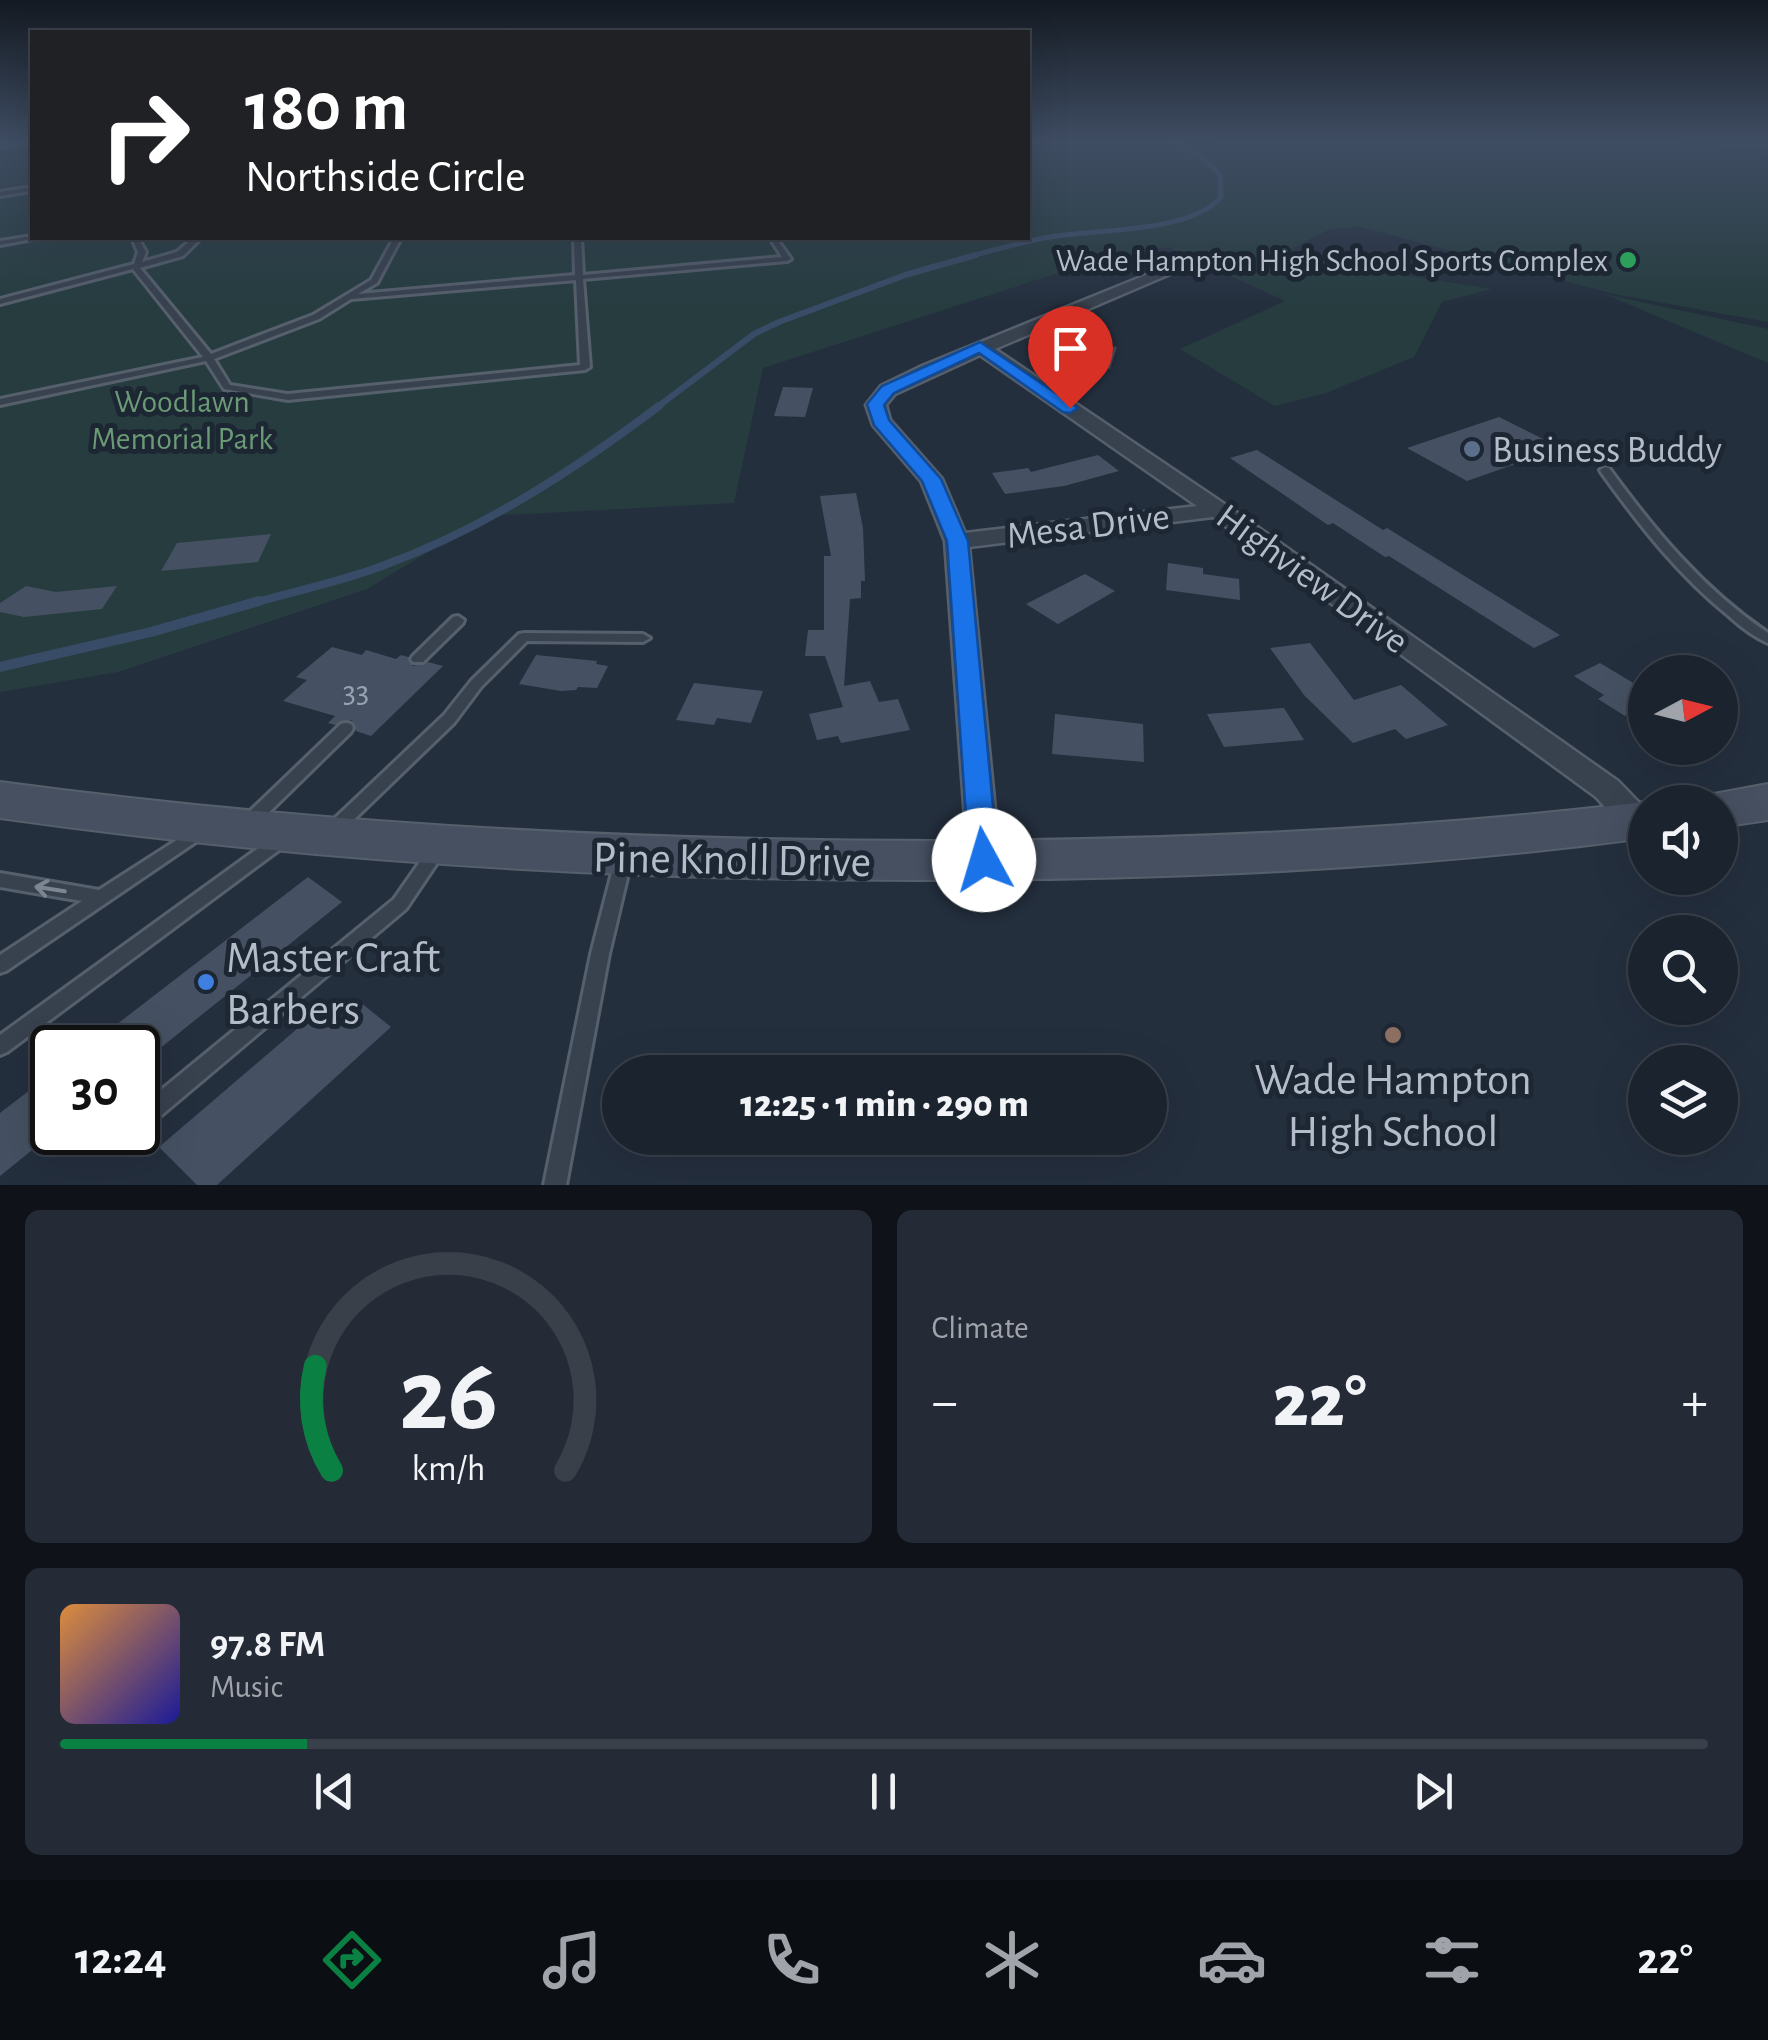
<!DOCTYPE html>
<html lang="en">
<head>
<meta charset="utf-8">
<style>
  :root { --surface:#1b232e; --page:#242b36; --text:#f1f3f6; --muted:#a0a4aa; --line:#39404a; --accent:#0b8043 }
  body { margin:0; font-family:"Alegreya Sans",sans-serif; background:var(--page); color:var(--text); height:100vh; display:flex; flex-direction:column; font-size:38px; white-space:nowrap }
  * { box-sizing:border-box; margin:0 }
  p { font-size:32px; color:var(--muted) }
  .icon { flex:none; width:55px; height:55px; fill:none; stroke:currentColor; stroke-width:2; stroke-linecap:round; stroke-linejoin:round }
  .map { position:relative; height:1185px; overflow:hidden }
  .sheet { display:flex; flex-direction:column; gap:25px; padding:25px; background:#0f1319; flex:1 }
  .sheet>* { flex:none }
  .hud { position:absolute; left:30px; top:30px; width:1000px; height:210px; border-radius:0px; box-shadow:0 10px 40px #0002,0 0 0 2px var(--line); background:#202124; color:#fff; overflow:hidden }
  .needle { width:65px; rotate:83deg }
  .tools { position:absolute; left:1628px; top:655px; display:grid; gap:20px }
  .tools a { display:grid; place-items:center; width:110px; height:110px; border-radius:50%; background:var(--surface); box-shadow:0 10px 40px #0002,0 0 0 2px var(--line); font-size:50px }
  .speed { position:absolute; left:30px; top:1025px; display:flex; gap:20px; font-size:50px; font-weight:700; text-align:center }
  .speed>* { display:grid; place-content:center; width:130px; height:130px; border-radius:50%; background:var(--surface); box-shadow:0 10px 40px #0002,0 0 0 2px var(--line); line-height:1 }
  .speed .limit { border:5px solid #111; border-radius:15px; background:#fff; color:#111 }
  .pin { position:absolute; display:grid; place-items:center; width:85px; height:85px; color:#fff; margin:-102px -42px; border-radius:50% 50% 50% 0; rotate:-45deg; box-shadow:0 0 10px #0007 }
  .pin .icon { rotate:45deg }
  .me { position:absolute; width:110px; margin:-55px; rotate:354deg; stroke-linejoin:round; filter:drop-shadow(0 0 8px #0008) }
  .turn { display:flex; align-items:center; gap:35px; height:210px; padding:0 50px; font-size:45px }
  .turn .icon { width:130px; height:130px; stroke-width:2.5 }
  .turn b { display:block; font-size:70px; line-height:85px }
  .big { font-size:75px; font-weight:800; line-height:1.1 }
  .sheet .tile { flex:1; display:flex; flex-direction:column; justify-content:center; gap:15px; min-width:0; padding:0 35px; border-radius:15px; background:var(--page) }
  .sheet .dial { align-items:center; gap:0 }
  .dial svg { height:260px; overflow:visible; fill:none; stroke:var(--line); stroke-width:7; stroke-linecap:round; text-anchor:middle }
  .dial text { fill:var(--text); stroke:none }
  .song { display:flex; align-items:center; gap:30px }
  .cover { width:120px; height:120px; border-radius:15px; background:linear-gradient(135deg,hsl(30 70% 55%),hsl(240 70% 35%)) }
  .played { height:10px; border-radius:5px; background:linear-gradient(90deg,var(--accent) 15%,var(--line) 15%) }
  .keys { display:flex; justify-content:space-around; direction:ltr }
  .heat { display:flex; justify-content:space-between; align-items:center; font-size:55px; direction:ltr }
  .sheet .tiles { flex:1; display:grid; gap:25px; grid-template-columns:1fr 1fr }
  .tile:last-child { grid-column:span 2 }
  .trip { position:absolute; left:602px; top:1055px; width:565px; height:100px; border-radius:50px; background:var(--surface); box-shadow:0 10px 40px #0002,0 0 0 2px var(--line); font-weight:800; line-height:100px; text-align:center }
  .tabs { display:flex; height:160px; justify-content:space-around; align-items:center; background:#0b0e12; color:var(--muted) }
  .tabs .icon { width:70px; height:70px }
  .tabs .current { color:var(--accent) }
  .tabs b { font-size:45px; color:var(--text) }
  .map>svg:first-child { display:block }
  .green { fill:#263c3f }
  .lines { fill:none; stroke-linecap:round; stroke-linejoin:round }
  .stream-far3 { stroke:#394c67; stroke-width:5 }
  .stream-far2 { stroke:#394c67; stroke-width:6 }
  .stream-far1 { stroke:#394c67; stroke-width:8 }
  .stream { stroke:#394c67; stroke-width:10 }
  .building { fill:#455162 }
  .lane-casing { stroke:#565f6c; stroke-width:6 }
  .street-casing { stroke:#565f6c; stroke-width:5 }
  .secondary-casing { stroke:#565f6c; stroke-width:4 }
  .lane { fill:#38414e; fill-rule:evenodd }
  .street { fill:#38414e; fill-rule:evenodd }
  .secondary { fill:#465061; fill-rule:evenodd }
  .oneway { stroke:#7c8592 }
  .route { fill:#1a73e8; stroke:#114b97; stroke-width:2.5 }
  .leisure-dot { fill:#2e9e5b; stroke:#1d2633; stroke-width:4 }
  .service-dot { fill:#5c6f8a; stroke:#1d2633; stroke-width:4 }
  .shop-dot { fill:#3f7fe0; stroke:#1d2633; stroke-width:4 }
  .education-dot { fill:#8d6e63; stroke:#1d2633; stroke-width:4 }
  .labels { text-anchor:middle; stroke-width:10; stroke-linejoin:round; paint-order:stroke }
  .far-poi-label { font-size:32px; fill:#b4bcc9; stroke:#1d2633; text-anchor:end }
  .far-park-label { font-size:32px; fill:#6b9a76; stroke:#1d2633 }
  .number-label { font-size:32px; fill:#98a1af }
  .poi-label { font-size:38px; fill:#b4bcc9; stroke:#1d2633; text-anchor:start }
  .street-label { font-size:38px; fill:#b4bcc9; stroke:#1d2633 }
  .near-street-label { font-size:45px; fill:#b4bcc9; stroke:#1d2633 }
  .near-poi-label { font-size:45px; fill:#b4bcc9; stroke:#1d2633; text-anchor:start }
</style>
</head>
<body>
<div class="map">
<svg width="1768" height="1185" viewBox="0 0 1768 1185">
  <rect width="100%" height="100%" fill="#242f3e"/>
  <path class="green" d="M0,140h32v98h996v-98h145l41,16 3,-16h464l-5,2 92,20v160l-154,-28 -253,-67 -31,2 -47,24c69,17 139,24 209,36l-50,13 -28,55 -88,36 -51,13 -95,-57 105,-48 -117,-54 -63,11 -342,110 -29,135 -246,13 -121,73 -249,83 -118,20z
    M1604,294l164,35v34z"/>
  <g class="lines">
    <path class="stream-far3" d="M967,257c27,-7 55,-15 83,-20 46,-8 141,-4 171,-40l-1,-22 -19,-18 -30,-17"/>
    <path class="stream-far2" d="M656,408l98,-74 25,-12 129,-48 68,-19"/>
    <path class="stream-far1" d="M250,604c44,-13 90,-22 132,-38 102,-37 192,-96 277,-160"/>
    <path class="stream" d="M0,667l151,-35 108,-31"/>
  </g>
  <path class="building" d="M1090,344l27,3 -7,22 -28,-4z
    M783,387l30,1 -8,29 -31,-1z
    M1499,417l62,31 -94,33 -60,-33z
    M1257,450l126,80 4,-2 173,107 -26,13 -145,-92 -4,1 -52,-34 -5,2 -98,-67z
    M1098,455l21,16 -55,15 -59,8 -13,-21 36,-5 3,4z
    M856,493l7,35 2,53h-4v17l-11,1 -6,87 26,-5 9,21 19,-3 12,31 -69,13 -3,-7 -21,4 -8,-26 34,-7 -18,-51h-20l3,-26h16v-74h7l-11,-60z
    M271,534l-13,28 -97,9 16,-28z
    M1168,563l35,5v6l36,5 1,21 -74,-10z
    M1085,574l30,17 -57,33 -32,-20z
    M26,586l30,6 61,-6 -15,23 -78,8 -24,-5v-9z
    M1310,643l44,57 47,-15 47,40 -42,14 -11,-10 -42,14 -49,-48 -34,-47z
    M332,647l30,8 4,-5 30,9 5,-4 7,2 5,9 15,-4 15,4 -72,70 -15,-5 -4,-11 -17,5 -7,-2 7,-7 -52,-15 24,-21 -11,-3z
    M536,655l61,6 -1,3 12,2 -11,22 -19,-1 -2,3 -15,1 -42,-7z
    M1600,663l45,27v31l-14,-9 -6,4 -27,-17 6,-4 -30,-19z
    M694,683l69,8 -12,32 -34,-5 -3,7 -38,-5z
    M1284,708l20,32 -80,7 -17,-33z
    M1055,714l88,10 1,38 -92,-8z
    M308,877l34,25 -204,164v-18h-52z
    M360,1002l31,25 -174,158h-20l-38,-38 167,-143 17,13z
    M52,1073v61l-52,42v-63z"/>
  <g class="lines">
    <g class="lane-casing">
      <path id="lane" d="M32,140v3l-32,3v-4z
        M32,187v4l-32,5v-4z
        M32,236l6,2 -38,7v-4z
        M132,238h6l8,14 -4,10 35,-10 16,-14h8l-18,18 -43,12 71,86 102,-39 58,-35 23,-42h7l-24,45 -19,11 217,-19 -1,-37h7l2,37 199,-18 -12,-19h6l15,21 -4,2 -204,18 7,88 -5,3 -297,30 -64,-11 -18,-28 -206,44v-6l203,-42 -70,-88 -133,35v-5l134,-35 4,-12zM576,280l4,85 -292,29 -58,-9 -16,-26 105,-40 32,-20z
        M1605,467l4,1c46,63 94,121 159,165v10c-14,-6 -27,-16 -38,-26 -51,-41 -91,-92 -129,-145l-1,-2z
        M458,616l6,4 -1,3 -40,39h-10l-2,-3 2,-3 40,-39z
        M524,633l119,1 7,4 -7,4 -116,-1 -46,46 -27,36 -112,108 -6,2 -6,-2 -2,-4 2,-4 114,-108 27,-34 48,-47z
        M346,723l5,1 2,4 -2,4 -94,92 -6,2 -6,-2 -2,-4 2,-4 96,-92z
        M197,827l6,2 2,4 -2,4 -197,134 -6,2v-18l82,-54 -82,-14v-14l99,17z
        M281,834l6,2 2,4 -2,4 -280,208 -7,3v-20l275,-199z
        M437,845l6,1 2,5 -39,58 -261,220 -7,3v-23l256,-210 37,-53z
        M623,854l6,2 2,5 -22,93 -43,231h-22l47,-231 24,-93 2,-5z
        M112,1132h23l-7,11 -7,3 -7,-3 -3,-7z"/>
    </g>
    <g class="street-casing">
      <path id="street" d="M1178,262l13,3 -196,84 231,156 392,276 27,28v22l-19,-1 -30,-33 -383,-280 -244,30 31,313 -4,9 -12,4 -12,-4 -4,-9 -23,-319 -24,-60 -48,-56 -7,-20 15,-19 41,-20zM980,355l217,151 -232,27 -23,-54 -52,-59 -4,-15 9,-11z"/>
    </g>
    <g class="secondary-casing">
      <path id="secondary" d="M0,782c313,42 626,59 942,59 235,-1 470,-11 703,-39h2l-2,36c-233,31 -468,41 -703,42 -316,1 -629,-18 -942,-62z
        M1768,784v36l-48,7v-25h-20l3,-6z"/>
    </g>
    <use href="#lane" class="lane"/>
    <use href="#street" class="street"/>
    <use href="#secondary" class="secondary"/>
  </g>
  <defs><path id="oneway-shaft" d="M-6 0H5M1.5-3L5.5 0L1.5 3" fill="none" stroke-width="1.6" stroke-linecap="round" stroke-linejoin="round" transform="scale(2.5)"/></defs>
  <use class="oneway" href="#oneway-shaft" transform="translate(50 889) rotate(-171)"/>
  <linearGradient id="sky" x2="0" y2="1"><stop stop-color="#141a22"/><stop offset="0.46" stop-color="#3f4d63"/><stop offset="1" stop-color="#3f4d63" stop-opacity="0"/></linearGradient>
  <rect width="1768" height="306" fill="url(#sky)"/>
  <path class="route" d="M980,342l98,66 -8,5 -7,-1 -84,-59 -85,40 -10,12 5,15 52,59 27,62 30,319 -4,8 -10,4 -11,-4 -4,-8 -22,-319 -25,-60 -48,-56 -7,-21 15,-18z"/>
  <circle class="leisure-dot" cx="1628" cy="260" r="10"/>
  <circle class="service-dot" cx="1472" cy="449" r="10"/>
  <circle class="shop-dot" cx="206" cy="982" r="10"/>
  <circle class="education-dot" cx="1393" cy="1035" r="10"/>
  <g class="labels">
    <g class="far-poi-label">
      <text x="1608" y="271">Wade Hampton High School Sports Complex</text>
    </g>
    <g class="far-park-label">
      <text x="182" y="412">Woodlawn<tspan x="182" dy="37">Memorial Park</tspan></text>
    </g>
    <g class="number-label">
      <text x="356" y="702">33</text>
    </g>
    <g class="poi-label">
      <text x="1492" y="462">Business Buddy</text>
    </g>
    <g class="street-label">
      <text transform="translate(1088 525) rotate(-7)" y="13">Mesa Drive</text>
      <text transform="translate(1313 578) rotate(36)" y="13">Highview Drive</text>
    </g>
    <g class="near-street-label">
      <text transform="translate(732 858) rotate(1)" y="16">Pine Knoll Drive</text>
    </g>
    <g class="near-poi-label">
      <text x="226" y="972">Master Craft<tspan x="226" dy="52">Barbers</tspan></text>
      <text x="1393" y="1094" text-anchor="middle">Wade Hampton<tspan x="1393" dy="52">High School</tspan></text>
    </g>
  </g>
</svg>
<div class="tools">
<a><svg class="needle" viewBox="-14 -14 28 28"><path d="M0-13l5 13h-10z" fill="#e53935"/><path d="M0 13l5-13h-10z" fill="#a0a4aa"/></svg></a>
<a><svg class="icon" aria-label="sound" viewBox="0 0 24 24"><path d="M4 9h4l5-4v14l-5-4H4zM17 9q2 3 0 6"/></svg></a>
<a><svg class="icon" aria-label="search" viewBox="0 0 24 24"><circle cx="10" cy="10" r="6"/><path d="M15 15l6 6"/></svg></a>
<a><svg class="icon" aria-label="layers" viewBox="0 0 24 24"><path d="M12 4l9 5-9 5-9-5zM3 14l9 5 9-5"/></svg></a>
</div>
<div class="speed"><div class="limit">30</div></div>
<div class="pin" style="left:1070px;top:408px;background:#d93025"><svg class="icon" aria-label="arrive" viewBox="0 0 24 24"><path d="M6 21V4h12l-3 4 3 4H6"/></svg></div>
<svg class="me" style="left:984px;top:860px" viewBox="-20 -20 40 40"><circle r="19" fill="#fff"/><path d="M0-13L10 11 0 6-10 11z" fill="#1a73e8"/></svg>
<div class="trip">12:25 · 1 min · 290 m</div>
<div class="hud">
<div class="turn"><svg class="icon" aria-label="right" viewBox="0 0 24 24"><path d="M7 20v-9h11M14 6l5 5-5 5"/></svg><div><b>180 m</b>Northside Circle</div></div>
</div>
</div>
<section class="sheet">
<div class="tiles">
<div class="tile dial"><svg viewBox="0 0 100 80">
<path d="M14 69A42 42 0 1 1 86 69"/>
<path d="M14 69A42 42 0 0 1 9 37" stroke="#0b8043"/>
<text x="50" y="56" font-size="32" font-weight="700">26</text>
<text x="50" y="72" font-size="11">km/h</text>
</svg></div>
<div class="tile"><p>Climate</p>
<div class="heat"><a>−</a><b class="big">22°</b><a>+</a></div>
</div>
<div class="tile">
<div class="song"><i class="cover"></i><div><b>97.8 FM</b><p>Music</p></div></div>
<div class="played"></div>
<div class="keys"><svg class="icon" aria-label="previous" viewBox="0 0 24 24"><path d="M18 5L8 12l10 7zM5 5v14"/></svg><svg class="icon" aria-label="pause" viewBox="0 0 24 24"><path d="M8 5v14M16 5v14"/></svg><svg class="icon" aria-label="next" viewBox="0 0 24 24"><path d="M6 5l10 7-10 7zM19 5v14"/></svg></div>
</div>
</div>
</section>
<nav class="tabs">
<b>12:24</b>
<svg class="icon current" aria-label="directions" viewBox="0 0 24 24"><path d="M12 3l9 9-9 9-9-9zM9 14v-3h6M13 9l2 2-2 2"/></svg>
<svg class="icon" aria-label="music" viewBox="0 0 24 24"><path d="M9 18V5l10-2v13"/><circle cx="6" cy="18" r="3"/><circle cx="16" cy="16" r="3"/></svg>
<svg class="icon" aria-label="phone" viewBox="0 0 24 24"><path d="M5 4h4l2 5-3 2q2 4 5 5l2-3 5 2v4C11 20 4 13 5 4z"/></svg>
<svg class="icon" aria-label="climate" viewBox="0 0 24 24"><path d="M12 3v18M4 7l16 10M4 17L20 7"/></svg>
<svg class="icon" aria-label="car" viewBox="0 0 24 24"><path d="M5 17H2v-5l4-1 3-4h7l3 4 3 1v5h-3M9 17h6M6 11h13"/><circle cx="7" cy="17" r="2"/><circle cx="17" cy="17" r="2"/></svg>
<svg class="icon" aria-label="filters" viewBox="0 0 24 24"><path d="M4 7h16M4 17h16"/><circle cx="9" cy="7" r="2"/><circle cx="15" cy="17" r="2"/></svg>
<b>22°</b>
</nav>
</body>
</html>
